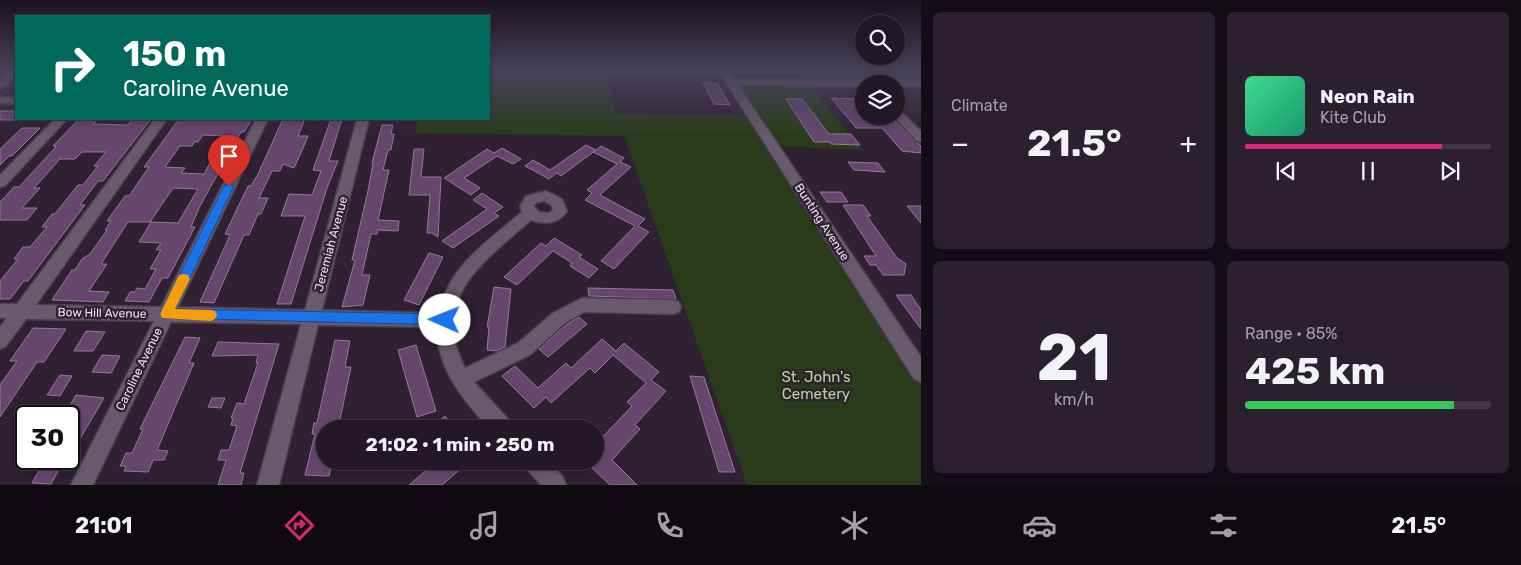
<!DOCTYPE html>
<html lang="en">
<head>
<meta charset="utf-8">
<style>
  :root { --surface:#231826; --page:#2b212e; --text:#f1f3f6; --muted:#a3a0a7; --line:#403743; --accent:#db2777 }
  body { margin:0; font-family:Rubik,sans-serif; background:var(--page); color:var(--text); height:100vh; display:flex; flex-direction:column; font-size:19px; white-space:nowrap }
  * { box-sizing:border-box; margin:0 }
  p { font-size:16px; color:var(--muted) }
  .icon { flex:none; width:28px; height:28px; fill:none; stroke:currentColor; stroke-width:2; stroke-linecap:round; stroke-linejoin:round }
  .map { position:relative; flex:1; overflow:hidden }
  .details { display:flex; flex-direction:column; gap:12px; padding:12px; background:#130d15; width:600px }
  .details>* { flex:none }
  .guide { position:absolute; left:15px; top:15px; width:475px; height:105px; border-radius:0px; box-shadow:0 2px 8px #0003,0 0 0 1px var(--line); background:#00695c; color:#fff; overflow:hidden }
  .tools { position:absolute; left:855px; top:15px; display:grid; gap:10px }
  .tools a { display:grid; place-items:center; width:50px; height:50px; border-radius:50%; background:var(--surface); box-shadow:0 2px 8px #0003,0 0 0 1px var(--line); font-size:25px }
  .speed { position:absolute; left:15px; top:405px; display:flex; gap:10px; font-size:25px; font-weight:700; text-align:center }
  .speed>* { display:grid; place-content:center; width:65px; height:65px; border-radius:50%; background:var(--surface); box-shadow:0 2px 8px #0003,0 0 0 1px var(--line); line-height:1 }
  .speed .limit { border:2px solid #111; border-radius:8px; background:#fff; color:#111 }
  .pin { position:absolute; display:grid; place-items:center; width:42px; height:42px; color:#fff; margin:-51px -21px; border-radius:50% 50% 50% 0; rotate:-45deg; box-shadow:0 0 5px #0007 }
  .pin .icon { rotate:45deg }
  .me { position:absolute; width:55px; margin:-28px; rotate:271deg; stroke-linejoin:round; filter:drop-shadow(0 0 4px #0008) }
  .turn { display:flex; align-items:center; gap:18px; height:105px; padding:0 25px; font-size:22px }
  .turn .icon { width:65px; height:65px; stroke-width:2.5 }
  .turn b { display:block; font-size:35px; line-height:42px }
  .big { font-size:38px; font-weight:700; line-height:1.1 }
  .details .widget { flex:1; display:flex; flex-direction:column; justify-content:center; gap:8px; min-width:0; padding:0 18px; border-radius:8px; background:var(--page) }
  .details .dial { align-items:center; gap:0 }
  .dial b { font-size:65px; line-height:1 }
  .song { display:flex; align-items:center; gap:15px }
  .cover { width:60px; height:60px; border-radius:8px; background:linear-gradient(135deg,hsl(150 70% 55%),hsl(160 70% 35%)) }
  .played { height:5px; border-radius:2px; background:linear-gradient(90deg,var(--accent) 80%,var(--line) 80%) }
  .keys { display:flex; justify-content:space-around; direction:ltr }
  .heat { display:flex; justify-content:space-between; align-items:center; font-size:28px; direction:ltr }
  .charge { height:8px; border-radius:4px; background:linear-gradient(90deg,#34c759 85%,var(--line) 0) }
  .details .tiles { flex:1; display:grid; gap:12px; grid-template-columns:repeat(2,1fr) }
  .trip { position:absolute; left:316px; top:420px; width:288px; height:50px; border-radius:25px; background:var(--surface); box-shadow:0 2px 8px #0003,0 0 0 1px var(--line); font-weight:700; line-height:50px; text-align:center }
  .dock { display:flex; height:80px; justify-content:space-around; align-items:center; background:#0e0a0f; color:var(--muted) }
  .dock .icon { width:35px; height:35px }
  .dock .selected { color:var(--accent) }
  .dock b { font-size:22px; color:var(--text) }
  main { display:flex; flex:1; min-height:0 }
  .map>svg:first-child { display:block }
  .green { fill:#293b1a }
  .building { fill:#67466e; stroke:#8e7d92; fill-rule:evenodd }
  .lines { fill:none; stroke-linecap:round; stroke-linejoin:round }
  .minor-casing { stroke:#493c4b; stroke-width:3 }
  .minor { fill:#69596c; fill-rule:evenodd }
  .route { fill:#1a73e8; stroke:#114b97 }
  .slow { fill:#f59e0b }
  .labels { text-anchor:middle; stroke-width:5; stroke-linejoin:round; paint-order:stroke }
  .street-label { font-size:12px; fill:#e9dfeb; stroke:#2f2032 }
  .near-park-label { font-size:15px; fill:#b2da92; stroke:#2f2032 }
</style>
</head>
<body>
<main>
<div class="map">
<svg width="921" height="485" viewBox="0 0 921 485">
  <rect width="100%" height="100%" fill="#2f2032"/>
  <path class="green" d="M489,70h114l14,44 137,1 -23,-36 75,1 56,70 -86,-4 145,223v116h-174l-123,-349 -208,-3 2,-14h71z"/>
  <path class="building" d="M703,83h14l13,22 -16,-1z
    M831,98l33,1v18l29,2 28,27v7l-19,-2 -20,-23h-26z
    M786,99h16l27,35h22l9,11 -29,-1 -1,-2h-16z
    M0,111h16v9h-16z
    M79,119h16l-1,1h3l-4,4 35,1 4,-6h19l-48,62h-5l-18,24h5l-57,76h-4l-14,18h-10v-18l18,-22h-4l9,-12h7l17,-20h-5l10,-13h3l23,-29h5l15,-19h-4l12,-14h-24l-7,7h-15l-26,29h6l-18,20h15l-10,12h-27v-18l14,-15h5l35,-38 2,-3h-3z
    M179,119h73l-8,13h-3l-41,74 -9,21h4l-27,51h-6l-13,24 -24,-1 5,-9h5l2,-4 8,1 11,-20h-6l11,-19h-5l5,-7 -22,-1 12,-20 27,1 20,-34 -25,-1 -23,34h-22l-27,42h6l-18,27 20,1 -6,10 -51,-2 20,-30h3l7,-11 8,-5 17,-24h-2l6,-9h-4l2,-3 16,-22h4l20,-29h-5zM203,135l21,1 -20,38 -23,-1 4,-5 -20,-1 15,-21h12l2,-4h4z
    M283,119h22l-7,17h10l-8,19 -6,13 -11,-4 -3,7h-8l-13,27h9l-7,16h-3l-9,21h-5l-30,68 -14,-1 30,-67 -5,-1 23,-48h3l7,-12z
    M331,119h11l-13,42h9l-11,27 -36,116h-14l28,-88h-24l8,-22 23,1 9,-24 -8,-1z
    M382,125h11l-2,9h3l-3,16h-3l-5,20h6l-11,50 21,1 -1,10 -20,-1 -1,4h-6l-9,41h8l-7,30 -21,2 13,-47h-3l16,-69 5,-28h-1z
    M22,128h18l-28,28h-3l-9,9v-16z
    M586,145l10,5 -35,26 -4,-3 -8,6 -24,-13 8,-6 17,10z
    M601,146l23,12 -4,4 11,5 -31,28 45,24 -7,7 11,6 -35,37 -13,-8 34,-35 -50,-26 7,-7 -5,-3 30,-26 -24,-12z
    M502,148l19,11 -8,5 -16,-8 -33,22 16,10 -9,7 -27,-17 43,-29 7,4z
    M414,149h10l-3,28h20l-3,60 -6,-4h-5l3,-38h-21z
    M848,162l30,1 7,9 -31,-2z
    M820,192h21l7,10h-21z
    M482,193l21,14 -9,6 5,3 -46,32 -11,-7 45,-32 -14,-9z
    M843,205h20l8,11h-4l30,42 9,6 -2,11h-21l-7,-10h-6l-6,-9h12z
    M907,206h14v17z
    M554,238l28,17 -3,2 19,12 -9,9 -19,-12 2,-3 -19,-12 -36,34 -13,-8 37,-34 5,3z
    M429,253l14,4 -24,48 -15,-5z
    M494,287l17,2 -6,58 -8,4 -10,-1 2,-23h-2z
    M588,288l85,2 3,9 -87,-3z
    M896,295h15l10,15v19z
    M579,317l8,7 -39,33 -9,-8 27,-24z
    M33,328l33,1 -22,33h-7l-37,55v-32l17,-24h-7z
    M86,331l19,1 -12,19h-19z
    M185,337l15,1 -11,25h5l-37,87 11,1 -4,9h-11l-5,12 -24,-1 2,-5h-6l6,-13h6l11,-24h-3z
    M602,339l14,12 8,-8 35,29 -8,8 15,11 -31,34 5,4 -28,31 25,25h-27l-21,-20 6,-4v-3l7,-7 -7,-6 37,-39 -5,-4 19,-19 -33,-28 -18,18 -5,-5 -39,35 -5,-6 -12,11 -32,-32 13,-10 23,22 28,-25 5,5z
    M335,340l15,1 -5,26h6l-13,62h-13v32h7l-3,15 -24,-1 10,-41h-3l2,-11h3z
    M218,342l61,2 -39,129h4l-3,12h-23l8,-25h-8l3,-10h8l8,-24 -6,-1 2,-7h-2l6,-15 7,1 14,-41h-2l2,-8 -46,1z
    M416,345l20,66 -19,6 -19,-67z
    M102,355l18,1 -9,17 -19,-1z
    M60,375l12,1 -12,20 -13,-1z
    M690,376l14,1 31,95h-16z
    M76,395l28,3 -27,46h-8v-37z
    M212,398h13l-4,10 -13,-1z
    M445,416l10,13h-26z
    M46,459h19l-14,25 -19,-1z
    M437,461h33l-28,24h-33z"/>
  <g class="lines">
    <g class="minor-casing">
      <path id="minor" d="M12,70h4v7l-16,12v-9z
        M718,70h10l6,9 187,1v6h-25v-2h-32v2l-126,-1 183,272v25l-7,-3z
        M0,97l16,1v6l-16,-1z
        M896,110l4,1 21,20v11l-4,-1 -24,-25h3z
        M55,119h12l-62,67 -5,1v-12z
        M155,119h12l-131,186 125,2 95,-188h12l-90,188 127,3 52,-191h12l-47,191 117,3c9,-47 49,-72 83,-101l-2,-6 6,-10 20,-5 16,8 5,12c-8,13 -22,14 -36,9 -47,42 -102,77 -66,148l53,-25 35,-30 29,-15 91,2 6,2 2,5 -2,5 -6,2 -89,-2 -19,11 -35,32 -56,27 37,40 3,7h-24c-26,-28 -54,-61 -53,-102l-119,-2 -39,160h-22l44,-161 -130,-2 -78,163h-22l83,-164 -128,-2 -20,27 -6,3v-22l7,-9h-7v-14h17zM544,201l7,4 2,5 -5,3 -9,-1 -5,-6 2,-3z
        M523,461h25l15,16 3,8h-25l-15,-17z"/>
    </g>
    <use href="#minor" class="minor"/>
  </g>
  <linearGradient id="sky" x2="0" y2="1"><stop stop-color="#1a121c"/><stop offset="0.51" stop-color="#47425a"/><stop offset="1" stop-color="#47425a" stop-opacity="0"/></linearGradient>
  <rect width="921" height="138" fill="url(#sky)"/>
  <path class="route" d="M229,183l5,3 -59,123 270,5 5,2 1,4 -1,4 -5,1 -283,-7 -2,-4 64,-128z"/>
  <path class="slow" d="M184,274l4,1 2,4 -15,30 36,1 4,1 2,4 -2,4 -4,2 -49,-3 -2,-4 2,-4 17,-35z"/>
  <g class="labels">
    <g class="street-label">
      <text transform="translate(822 222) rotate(57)" y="4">Bunting Avenue</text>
      <text transform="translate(331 244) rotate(-75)" y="4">Jeremiah Avenue</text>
      <text transform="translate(102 313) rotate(1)" y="4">Bow Hill Avenue</text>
      <text transform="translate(139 369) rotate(-64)" y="4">Caroline Avenue</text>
    </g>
    <g class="near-park-label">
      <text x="816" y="382">St. John's<tspan x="816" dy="17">Cemetery</tspan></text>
    </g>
  </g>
</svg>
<div class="tools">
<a><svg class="icon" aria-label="search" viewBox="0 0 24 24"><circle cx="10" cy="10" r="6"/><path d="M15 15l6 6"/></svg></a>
<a><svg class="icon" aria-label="layers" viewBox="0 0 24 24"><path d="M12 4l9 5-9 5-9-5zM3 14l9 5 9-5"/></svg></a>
</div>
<div class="speed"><div class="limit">30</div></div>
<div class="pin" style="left:229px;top:186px;background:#d93025"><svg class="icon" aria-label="arrive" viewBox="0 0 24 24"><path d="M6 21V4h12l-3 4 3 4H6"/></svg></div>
<svg class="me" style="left:445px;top:320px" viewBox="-20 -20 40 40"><circle r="19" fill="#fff"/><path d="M0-13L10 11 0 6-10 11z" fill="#1a73e8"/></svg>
<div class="trip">21:02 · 1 min · 250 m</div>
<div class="guide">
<div class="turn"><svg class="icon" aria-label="right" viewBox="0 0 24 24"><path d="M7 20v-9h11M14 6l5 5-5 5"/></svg><div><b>150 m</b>Caroline Avenue</div></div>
</div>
</div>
<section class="details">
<div class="tiles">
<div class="widget"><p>Climate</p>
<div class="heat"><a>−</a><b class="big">21.5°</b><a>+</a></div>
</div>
<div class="widget">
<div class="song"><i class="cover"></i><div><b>Neon Rain</b><p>Kite Club</p></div></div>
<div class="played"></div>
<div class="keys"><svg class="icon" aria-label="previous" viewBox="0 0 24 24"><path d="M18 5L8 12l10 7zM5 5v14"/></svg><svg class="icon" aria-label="pause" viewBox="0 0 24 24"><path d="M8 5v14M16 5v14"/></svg><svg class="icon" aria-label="next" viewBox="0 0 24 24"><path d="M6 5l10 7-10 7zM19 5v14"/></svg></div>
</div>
<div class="widget dial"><b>21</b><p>km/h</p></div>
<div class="widget"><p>Range · 85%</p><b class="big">425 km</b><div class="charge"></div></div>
</div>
</section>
</main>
<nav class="dock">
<b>21:01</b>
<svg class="icon selected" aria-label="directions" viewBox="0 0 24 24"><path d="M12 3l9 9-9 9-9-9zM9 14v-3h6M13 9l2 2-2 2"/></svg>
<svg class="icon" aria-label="music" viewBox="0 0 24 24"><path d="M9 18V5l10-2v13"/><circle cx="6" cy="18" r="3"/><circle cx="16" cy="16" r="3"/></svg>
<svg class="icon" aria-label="phone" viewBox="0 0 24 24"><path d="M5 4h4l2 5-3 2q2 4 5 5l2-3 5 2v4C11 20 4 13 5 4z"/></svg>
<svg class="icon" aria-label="climate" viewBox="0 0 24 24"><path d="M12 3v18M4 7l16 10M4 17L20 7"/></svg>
<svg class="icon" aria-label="car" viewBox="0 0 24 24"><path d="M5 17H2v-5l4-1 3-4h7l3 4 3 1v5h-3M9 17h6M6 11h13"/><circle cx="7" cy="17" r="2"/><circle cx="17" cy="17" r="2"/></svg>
<svg class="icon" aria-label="filters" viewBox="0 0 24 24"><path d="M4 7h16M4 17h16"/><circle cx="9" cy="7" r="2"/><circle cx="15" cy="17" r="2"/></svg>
<b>21.5°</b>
</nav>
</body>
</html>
